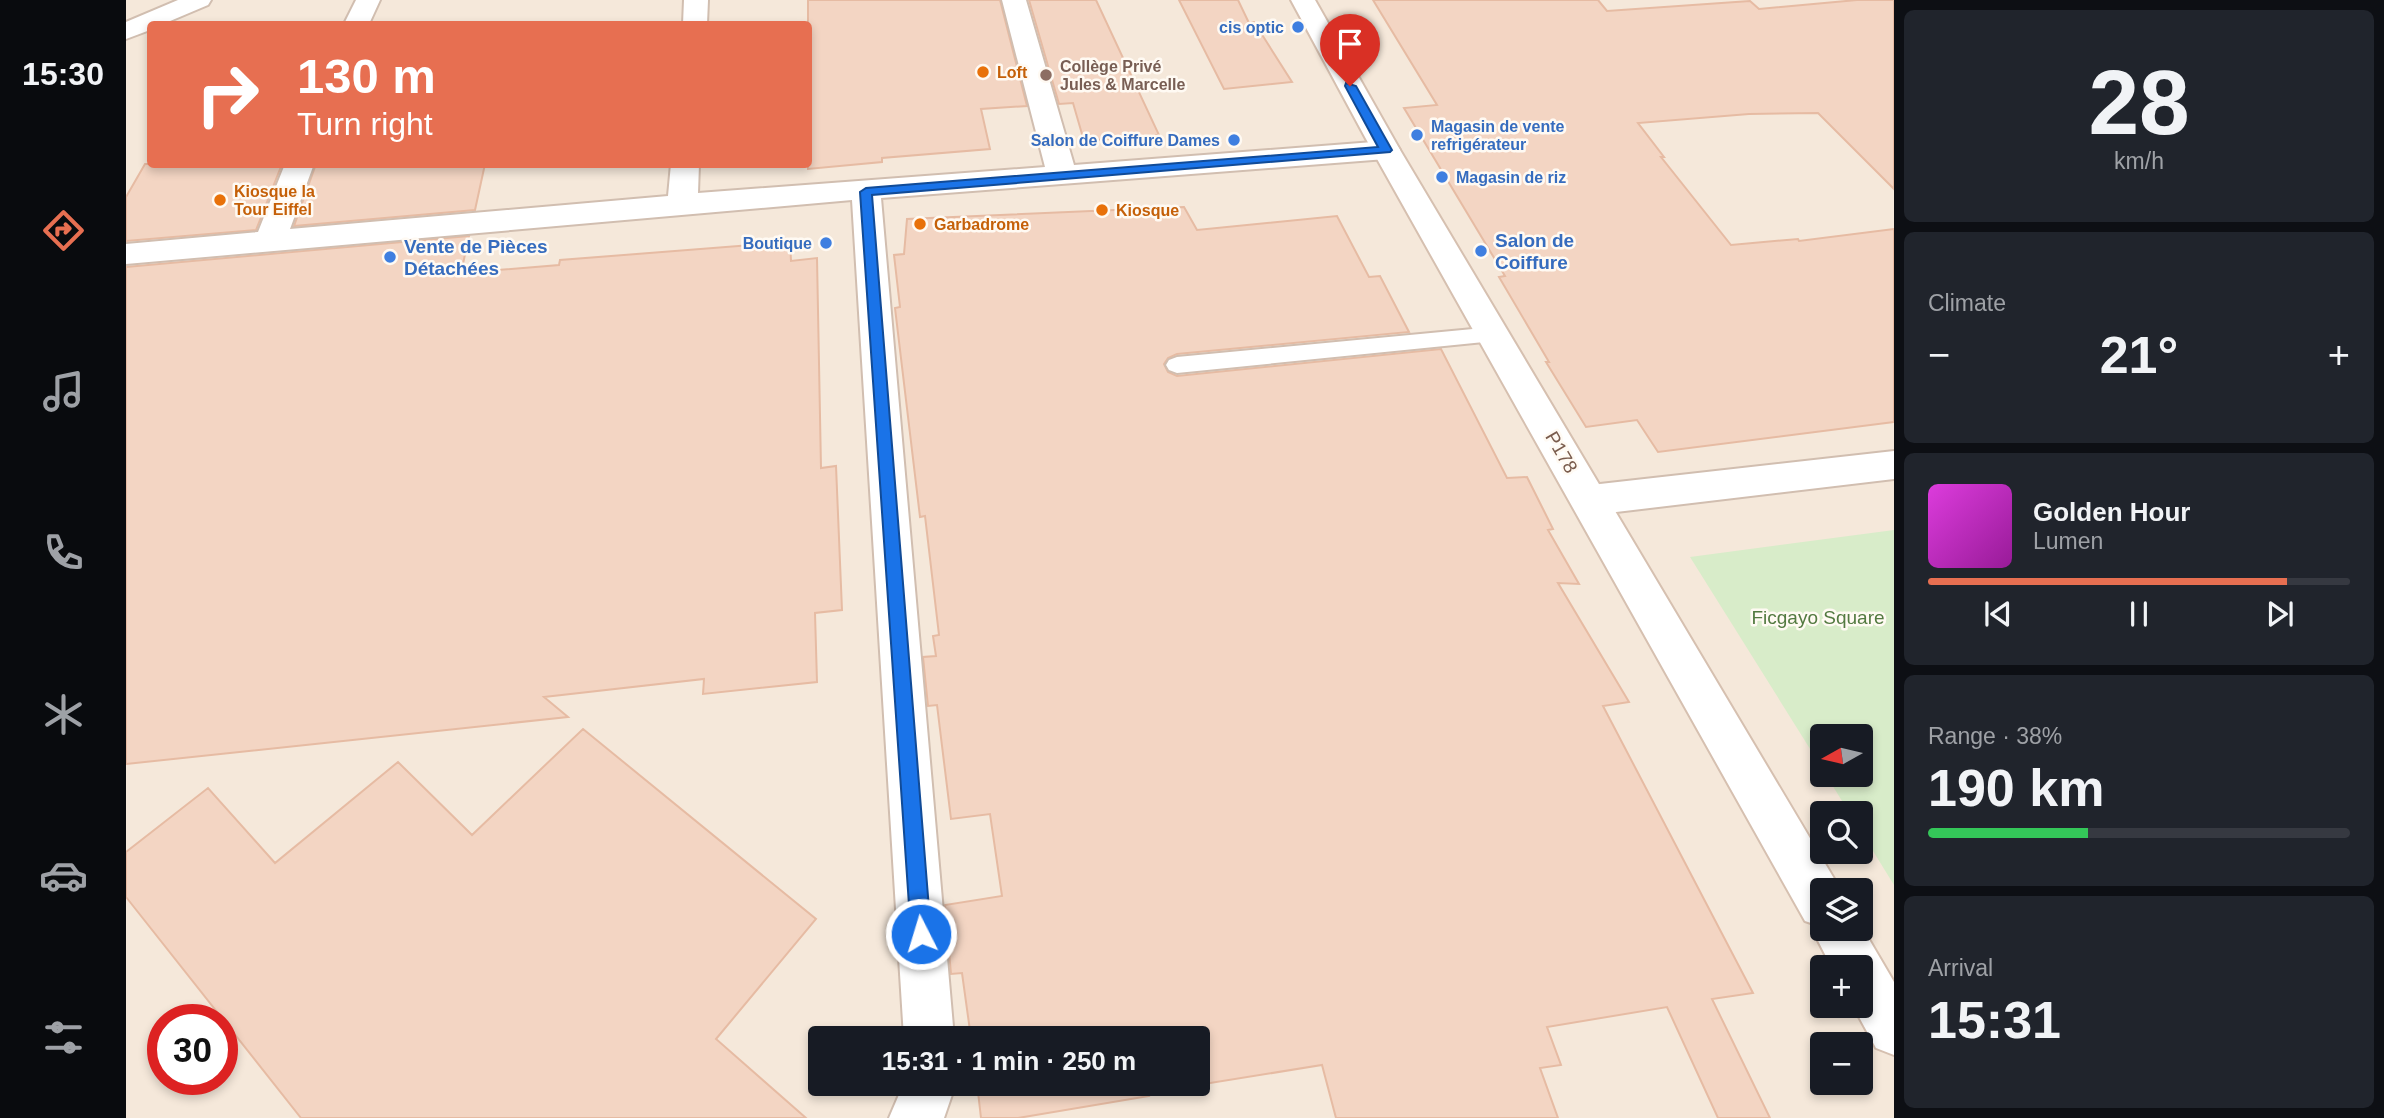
<!DOCTYPE html>
<html lang="en">
<head>
<meta charset="utf-8">
<style>
  :root { --surface:#171b24; --page:#20242c; --text:#f1f3f6; --muted:#9ea1a6; --line:#363941; --accent:#e76f51 }
  body { margin:0; font-family:Arial,sans-serif; background:var(--page); color:var(--text); height:100vh; display:flex; flex-direction:column; font-size:26px; white-space:nowrap }
  * { box-sizing:border-box; margin:0 }
  p { font-size:23px; color:var(--muted) }
  .icon { flex:none; width:38px; height:38px; fill:none; stroke:currentColor; stroke-width:2; stroke-linecap:round; stroke-linejoin:round }
  .map { position:relative; flex:1; overflow:hidden }
  .drawer { display:flex; flex-direction:column; gap:10px; padding:10px; background:#0d0f14; width:490px }
  .drawer>* { flex:none }
  .hud { position:absolute; left:21px; top:21px; width:665px; height:147px; border-radius:7px; box-shadow:0 4px 10px #0003; background:#e76f51; color:#fff; overflow:hidden }
  .needle { width:46px; rotate:262deg }
  .buttons { position:absolute; left:1684px; top:724px; display:grid; gap:14px }
  .buttons a { display:grid; place-items:center; width:63px; height:63px; border-radius:7px; background:var(--surface); box-shadow:0 4px 10px #0003; font-size:35px }
  .speed { position:absolute; left:21px; top:1004px; display:flex; gap:14px; font-size:35px; font-weight:700; text-align:center }
  .speed>* { display:grid; place-content:center; width:91px; height:91px; border-radius:50%; background:var(--surface); box-shadow:0 4px 10px #0003; line-height:1 }
  .speed .limit { border:10px solid #d22; background:#fff; color:#111 }
  .pin { position:absolute; display:grid; place-items:center; width:60px; height:60px; color:#fff; margin:-72px -30px; border-radius:50% 50% 50% 0; rotate:-45deg; box-shadow:0 0 7px #0007 }
  .pin .icon { rotate:45deg }
  .me { position:absolute; width:77px; margin:-38px; rotate:355deg; stroke-linejoin:round; filter:drop-shadow(0 0 5px #0008) }
  .turn { display:flex; align-items:center; gap:24px; height:147px; padding:0 35px; font-size:32px }
  .turn .icon { width:91px; height:91px; stroke-width:2.5 }
  .turn b { display:block; font-size:49px; line-height:60px }
  .big { font-size:52px; font-weight:800; line-height:1.1 }
  .drawer .card { flex:1; display:flex; flex-direction:column; justify-content:center; gap:10px; min-width:0; padding:0 24px; border-radius:10px; background:var(--page) }
  .drawer .dial { align-items:center; gap:0 }
  .dial b { font-size:91px; line-height:1 }
  .song { display:flex; align-items:center; gap:21px }
  .cover { width:84px; height:84px; border-radius:10px; background:linear-gradient(135deg,hsl(300 70% 55%),hsl(300 70% 35%)) }
  .played { height:7px; border-radius:4px; background:linear-gradient(90deg,var(--accent) 85%,var(--line) 85%) }
  .keys { display:flex; justify-content:space-around; direction:ltr }
  .heat { display:flex; justify-content:space-between; align-items:center; font-size:38px; direction:ltr }
  .charge { height:10px; border-radius:5px; background:linear-gradient(90deg,#34c759 38%,var(--line) 0) }
  .trip { position:absolute; left:682px; top:1026px; width:402px; height:70px; border-radius:7px; background:var(--surface); box-shadow:0 4px 10px #0003; font-weight:800; line-height:70px; text-align:center }
  main { display:flex; flex:1; min-height:0 }
  .menu { display:flex; flex-direction:column; width:126px; justify-content:space-around; align-items:center; background:#090b0e; color:var(--muted) }
  .menu .icon { width:49px; height:49px }
  .menu .active { color:var(--accent) }
  .menu b { font-size:32px; color:var(--text) }
  .map>svg:first-child { display:block }
  .residential { fill:#f5e8da; fill-rule:evenodd }
  .green { fill:#d8ecc9 }
  .building { fill:#f3d5c3; stroke:#e6bba3; stroke-width:2 }
  .lines { fill:none; stroke-linecap:round; stroke-linejoin:round }
  .lane-casing { stroke:#d1beb0; stroke-width:4 }
  .street-casing { stroke:#d1beb0; stroke-width:4 }
  .secondary-casing { stroke:#d6c0b0; stroke-width:4 }
  .lane { fill:#fff; fill-rule:evenodd }
  .street { fill:#fff; fill-rule:evenodd }
  .secondary { fill:#fff; fill-rule:evenodd }
  .route { fill:#1a73e8; stroke:#114b97; stroke-width:2 }
  .shop-dot { fill:#3f7fe0; stroke:#fffaf3; stroke-width:2.5 }
  .food-dot { fill:#e8710a; stroke:#fffaf3; stroke-width:2.5 }
  .education-dot { fill:#8d6e63; stroke:#fffaf3; stroke-width:2.5 }
  .labels { text-anchor:middle; stroke-width:5; stroke-linejoin:round; paint-order:stroke }
  .far-shop-label { font-size:16px; font-weight:bold; fill:#366cbe; stroke:#fffaf3; text-anchor:end }
  .far-education-label { font-size:16px; font-weight:bold; fill:#785e54; stroke:#fffaf3; text-anchor:start }
  .far-food-label { font-size:16px; font-weight:bold; fill:#c56008; stroke:#fffaf3; text-anchor:start }
  .shop-label { font-size:19px; font-weight:bold; fill:#366cbe; stroke:#fffaf3; text-anchor:start }
  .street-label { font-size:19px; fill:#7a5c4d; stroke:#fffaf3 }
  .park-label { font-size:19px; fill:#537a41; stroke:#fffaf3 }
</style>
</head>
<body>
<main>
<nav class="menu">
<b>15:30</b>
<svg class="icon active" aria-label="directions" viewBox="0 0 24 24"><path d="M12 3l9 9-9 9-9-9zM9 14v-3h6M13 9l2 2-2 2"/></svg>
<svg class="icon" aria-label="music" viewBox="0 0 24 24"><path d="M9 18V5l10-2v13"/><circle cx="6" cy="18" r="3"/><circle cx="16" cy="16" r="3"/></svg>
<svg class="icon" aria-label="phone" viewBox="0 0 24 24"><path d="M5 4h4l2 5-3 2q2 4 5 5l2-3 5 2v4C11 20 4 13 5 4z"/></svg>
<svg class="icon" aria-label="climate" viewBox="0 0 24 24"><path d="M12 3v18M4 7l16 10M4 17L20 7"/></svg>
<svg class="icon" aria-label="car" viewBox="0 0 24 24"><path d="M5 17H2v-5l4-1 3-4h7l3 4 3 1v5h-3M9 17h6M6 11h13"/><circle cx="7" cy="17" r="2"/><circle cx="17" cy="17" r="2"/></svg>
<svg class="icon" aria-label="filters" viewBox="0 0 24 24"><path d="M4 7h16M4 17h16"/><circle cx="9" cy="7" r="2"/><circle cx="15" cy="17" r="2"/></svg>
</nav>
<div class="map">
<svg width="1768" height="1118" viewBox="0 0 1768 1118">
  <rect width="100%" height="100%" fill="#fdf6ec"/>
  <path class="residential" d="M0,0h1768v1118h-1768zM24,24h658v140h-658zM1696,737h38v38h-38zM1696,814h38v38h-38zM1696,891h38v38h-38zM1696,968h38v38h-38zM37,1020h59v60h-59zM695,1038h378v45h-378zM1696,1045h38v38h-38z"/>
  <path class="green" d="M1768,530v355l-34,-55v-16h-10l-24,-39h34v-38h-38v31l-132,-211z"/>
  <path class="building" d="M682,0h192l27,106 -46,3 9,40 -108,9v4l-74,7z
    M903,0h67l63,135 -75,6 -11,-38 -14,1z
    M1053,0h59l11,23 5,-1 38,60 -68,7z
    M1247,0h225l9,11 143,-10 9,8 98,-9h37v189l-76,-76 -69,1 -111,9 26,34h-3l70,88 67,-6 1,2 95,-12v193l-236,30 -21,-32 -51,7 -40,-65h3l-50,-85 6,-1 -101,-168 33,-3z
    M19,164h137l-26,66 -130,11v-44z
    M190,164h169l-10,46 -181,16z
    M1058,207l13,23 140,-14 32,61 11,-1 29,56 -232,22 -9,4 -4,6 4,8 9,4 264,-27 66,129 20,-1 26,52 -5,1 31,54 -21,-1 71,119 -26,4 150,287 -41,6 58,119h-52l-51,-111 -120,20 14,38 -21,3 18,50h-222l-14,-53 -174,28 1,3 -131,22h-37l-4,-35h222v-45h-228l-9,-65 -11,1 -6,-69 57,-9 -12,-82 -39,5 -14,-114 -9,1 -5,-49 13,-1 -3,-20 6,-1 -14,-119 -5,1 -25,-209 5,-1 -6,-52 10,-1 3,-35z
    M343,236l-8,37 98,-8 1,-5 230,-18 1,19 26,-3 4,210 15,-2 6,144 -27,3 2,69 -114,12 1,-15 -160,18 24,20 -442,47v-497z
    M457,729l233,190 -100,120 90,79h-505l-175,-221v-45l82,-64 67,75 123,-101 74,73z"/>
  <g class="lines">
    <g class="lane-casing">
      <path id="lane" d="M1368,327l7,2 3,5 -3,5 -7,2 -317,32 -8,-3 -3,-5 3,-5 8,-3z"/>
    </g>
    <g class="street-casing">
      <path id="street" d="M52,0h33l-3,5 -45,19h-13v6l-24,9v-17z
        M230,0h24l-11,24h-25z
        M558,0h24l-1,24h-24z
        M876,0h24l48,165 312,-24 10,3 4,6 -4,6 -10,3 -505,39 73,840h-50l-52,-838 -726,64v-20l132,-12 27,-68h29l-24,65 378,-33 3,-32h28l-1,29 347,-26z
        M1768,451v28l-303,36 -13,-5 -6,-10 6,-10 13,-5z
        M778,1083h52l-12,35h-55z"/>
    </g>
    <g class="secondary-casing">
      <path id="secondary" d="M1165,0h24l85,150 439,737 1,4h-18v38h38v-5l34,58v73l-18,-7 -23,-42h7v-38h-28l-20,-39 2,-5 -9,-3 -433,-771z"/>
    </g>
    <use href="#lane" class="lane"/>
    <use href="#street" class="street"/>
    <use href="#secondary" class="secondary"/>
  </g>
  <path class="route" d="M1220,83l10,3 36,64 -2,2 -518,43 59,739 -3,7 -7,3 -7,-3 -3,-7 -51,-742 6,-4 512,-41 -33,-61z"/>
  <g class="shop-dot">
    <circle cx="1172" cy="27" r="7"/>
    <circle cx="1291" cy="135" r="7"/>
    <circle cx="1108" cy="140" r="7"/>
    <circle cx="1316" cy="177" r="7"/>
    <circle cx="700" cy="243" r="7"/>
    <circle cx="1355" cy="251" r="7"/>
    <circle cx="264" cy="257" r="7"/>
  </g>
  <g class="food-dot">
    <circle cx="857" cy="72" r="7"/>
    <circle cx="94" cy="200" r="7"/>
    <circle cx="976" cy="210" r="7"/>
    <circle cx="794" cy="224" r="7"/>
  </g>
  <circle class="education-dot" cx="920" cy="75" r="7"/>
  <g class="labels">
    <g class="far-shop-label">
      <text x="1158" y="33">cis optic</text>
      <text x="1305" y="132" text-anchor="start">Magasin de vente<tspan x="1305" dy="18">refrigérateur</tspan></text>
      <text x="1094" y="146">Salon de Coiffure Dames</text>
      <text x="1330" y="183" text-anchor="start">Magasin de riz</text>
      <text x="686" y="249">Boutique</text>
    </g>
    <g class="far-education-label">
      <text x="934" y="72">Collège Privé<tspan x="934" dy="18">Jules &amp; Marcelle</tspan></text>
    </g>
    <g class="far-food-label">
      <text x="871" y="78">Loft</text>
      <text x="108" y="197">Kiosque la<tspan x="108" dy="18">Tour Eiffel</tspan></text>
      <text x="990" y="216">Kiosque</text>
      <text x="808" y="230">Garbadrome</text>
    </g>
    <g class="shop-label">
      <text x="1369" y="247">Salon de<tspan x="1369" dy="22">Coiffure</tspan></text>
      <text x="278" y="253">Vente de Pièces<tspan x="278" dy="22">Détachées</tspan></text>
    </g>
    <g class="street-label">
      <text transform="translate(1436 452) rotate(60)" y="7">P178</text>
    </g>
    <g class="park-label">
      <text x="1692" y="624">Ficgayo Square</text>
    </g>
  </g>
</svg>
<div class="buttons">
<a><svg class="needle" viewBox="-14 -14 28 28"><path d="M0-13l5 13h-10z" fill="#e53935"/><path d="M0 13l5-13h-10z" fill="#9ea1a6"/></svg></a>
<a><svg class="icon" aria-label="search" viewBox="0 0 24 24"><circle cx="10" cy="10" r="6"/><path d="M15 15l6 6"/></svg></a>
<a><svg class="icon" aria-label="layers" viewBox="0 0 24 24"><path d="M12 4l9 5-9 5-9-5zM3 14l9 5 9-5"/></svg></a>
<a>+</a>
<a>−</a>
</div>
<div class="speed"><div class="limit">30</div></div>
<div class="pin" style="left:1224px;top:86px;background:#d93025"><svg class="icon" aria-label="arrive" viewBox="0 0 24 24"><path d="M6 21V4h12l-3 4 3 4H6"/></svg></div>
<svg class="me" style="left:795px;top:934px" viewBox="-20 -20 40 40"><circle r="17" fill="#1a73e8" stroke="#fff" stroke-width="3"/><path d="M0-11L8 9 0 5-8 9z" fill="#fff"/></svg>
<div class="trip">15:31 · 1 min · 250 m</div>
<div class="hud">
<div class="turn"><svg class="icon" aria-label="right" viewBox="0 0 24 24"><path d="M7 20v-9h11M14 6l5 5-5 5"/></svg><div><b>130 m</b>Turn right</div></div>
</div>
</div>
<section class="drawer">
<div class="card dial"><b>28</b><p>km/h</p></div>
<div class="card"><p>Climate</p>
<div class="heat"><a>−</a><b class="big">21°</b><a>+</a></div>
</div>
<div class="card">
<div class="song"><i class="cover"></i><div><b>Golden Hour</b><p>Lumen</p></div></div>
<div class="played"></div>
<div class="keys"><svg class="icon" aria-label="previous" viewBox="0 0 24 24"><path d="M18 5L8 12l10 7zM5 5v14"/></svg><svg class="icon" aria-label="pause" viewBox="0 0 24 24"><path d="M8 5v14M16 5v14"/></svg><svg class="icon" aria-label="next" viewBox="0 0 24 24"><path d="M6 5l10 7-10 7zM19 5v14"/></svg></div>
</div>
<div class="card"><p>Range · 38%</p><b class="big">190 km</b><div class="charge"></div></div>
<div class="card"><p>Arrival</p><b class="big">15:31</b></div>
</section>
</main>
</body>
</html>
